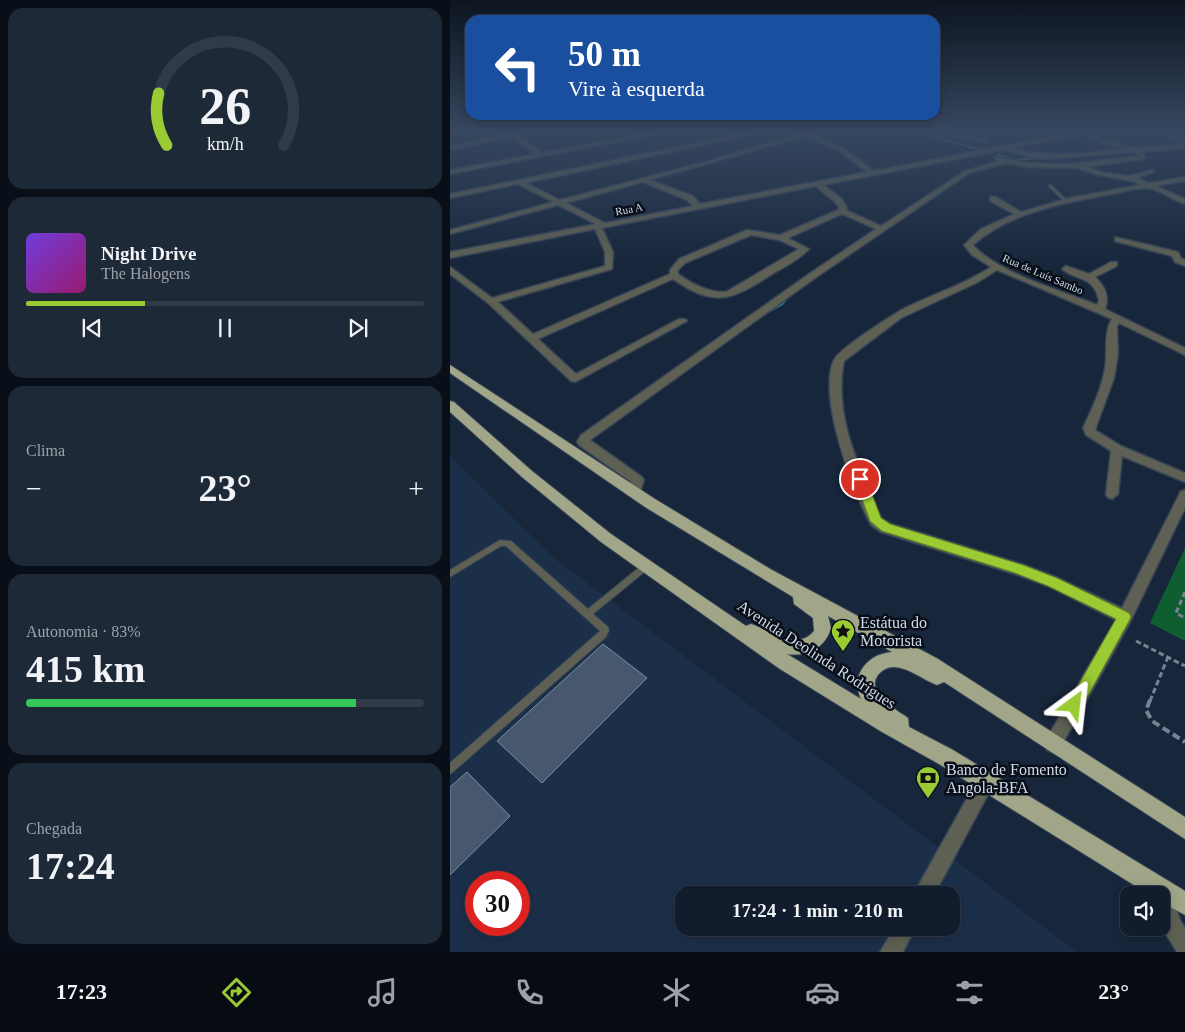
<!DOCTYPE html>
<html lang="pt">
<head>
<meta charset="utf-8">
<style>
  :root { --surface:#111c2c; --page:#1e2938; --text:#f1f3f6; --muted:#9ca1a9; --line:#303a48; --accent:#9bcb33 }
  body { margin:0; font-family:"Times New Roman",serif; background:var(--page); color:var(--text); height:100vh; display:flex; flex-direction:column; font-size:19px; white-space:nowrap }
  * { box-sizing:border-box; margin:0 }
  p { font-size:16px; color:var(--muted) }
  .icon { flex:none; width:28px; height:28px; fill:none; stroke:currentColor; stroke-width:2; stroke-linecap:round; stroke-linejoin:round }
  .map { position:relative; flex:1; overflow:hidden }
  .details { display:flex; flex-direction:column; gap:8px; padding:8px; background:#090f18; width:450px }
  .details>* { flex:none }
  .banner { position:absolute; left:15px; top:15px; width:475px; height:105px; border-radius:15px; box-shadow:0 2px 12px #0003,0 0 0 1px var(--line); background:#1a4fa0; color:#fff; overflow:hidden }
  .tools { position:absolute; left:670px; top:886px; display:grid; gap:10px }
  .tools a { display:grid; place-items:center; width:50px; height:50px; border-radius:10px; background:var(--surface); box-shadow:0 2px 12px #0003,0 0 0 1px var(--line); font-size:25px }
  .speed { position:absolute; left:15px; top:871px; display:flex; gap:10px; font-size:25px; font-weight:700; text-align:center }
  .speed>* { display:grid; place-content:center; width:65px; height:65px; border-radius:50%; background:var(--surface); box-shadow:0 2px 12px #0003,0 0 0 1px var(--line); line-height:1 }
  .speed .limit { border:8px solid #d22; background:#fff; color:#111 }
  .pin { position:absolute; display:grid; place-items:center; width:42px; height:42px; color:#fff; margin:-21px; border:2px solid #fff; border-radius:50%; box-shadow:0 1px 5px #0007 }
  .me { position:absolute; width:55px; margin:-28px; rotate:30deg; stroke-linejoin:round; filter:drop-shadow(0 0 4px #0008) }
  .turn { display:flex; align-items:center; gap:18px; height:105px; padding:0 20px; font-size:22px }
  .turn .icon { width:65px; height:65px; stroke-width:2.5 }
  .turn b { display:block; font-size:35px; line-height:42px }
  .big { font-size:38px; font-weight:700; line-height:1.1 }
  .details .widget { flex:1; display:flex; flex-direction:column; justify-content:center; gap:8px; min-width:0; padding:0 18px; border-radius:15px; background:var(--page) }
  .details .dial { align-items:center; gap:0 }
  .dial svg { height:130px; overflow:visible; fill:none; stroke:var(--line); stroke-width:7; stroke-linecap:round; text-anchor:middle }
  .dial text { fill:var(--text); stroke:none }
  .song { display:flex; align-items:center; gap:15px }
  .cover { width:60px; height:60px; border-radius:8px; background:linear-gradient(135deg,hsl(260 70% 55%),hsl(320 70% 35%)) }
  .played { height:5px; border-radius:2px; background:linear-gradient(90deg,var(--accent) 30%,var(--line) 30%) }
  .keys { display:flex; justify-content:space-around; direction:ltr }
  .heat { display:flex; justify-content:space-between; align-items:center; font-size:28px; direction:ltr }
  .charge { height:8px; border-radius:4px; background:linear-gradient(90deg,#34c759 83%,var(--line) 0) }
  .trip { position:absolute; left:225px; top:886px; width:285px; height:50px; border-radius:15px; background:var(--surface); box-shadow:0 2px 12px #0003,0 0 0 1px var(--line); font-weight:700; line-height:50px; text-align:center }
  .tabs { display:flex; height:80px; justify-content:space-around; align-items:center; background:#070b12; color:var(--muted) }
  .tabs .icon { width:35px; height:35px }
  .tabs .active { color:var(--accent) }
  .tabs b { font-size:22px; color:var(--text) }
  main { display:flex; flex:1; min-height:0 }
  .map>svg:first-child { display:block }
  .built { fill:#1c2f49; fill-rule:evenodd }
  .green { fill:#0f5e31 }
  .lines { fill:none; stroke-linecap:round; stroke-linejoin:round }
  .stream-far1 { stroke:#337d81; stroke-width:2 }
  .stream { stroke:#337d81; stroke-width:2.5 }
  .building { fill:#46576e; stroke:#7b8ea7 }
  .service-casing { stroke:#354356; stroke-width:2 }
  .minor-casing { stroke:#354356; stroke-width:3 }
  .tertiary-casing { stroke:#354356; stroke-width:3 }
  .trunk-casing { stroke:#354356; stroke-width:2 }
  .path-far1 { stroke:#768393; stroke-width:3; stroke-dasharray:5.5 3; stroke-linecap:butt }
  .path { stroke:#768393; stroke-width:4; stroke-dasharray:8 4; stroke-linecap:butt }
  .service { fill:#5e6053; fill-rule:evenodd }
  .minor { fill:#5e6053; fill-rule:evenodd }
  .tertiary { fill:#5e6053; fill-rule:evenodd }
  .trunk { fill:#a2a688; fill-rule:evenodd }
  .route { fill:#9bcb33; stroke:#658421 }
  .labels { text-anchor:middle; stroke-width:5; stroke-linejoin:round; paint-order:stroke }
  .far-street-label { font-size:11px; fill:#d0dae8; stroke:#080f18 }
  .near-poi-label { font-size:16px; fill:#d0dae8; stroke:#080f18; text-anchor:start }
  .near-street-label { font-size:16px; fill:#d0dae8; stroke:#080f18 }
</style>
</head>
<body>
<main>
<section class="details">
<div class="widget dial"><svg viewBox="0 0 100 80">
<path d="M14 69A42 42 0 1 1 86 69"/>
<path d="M14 69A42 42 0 0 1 9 37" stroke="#9bcb33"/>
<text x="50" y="56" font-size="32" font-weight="700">26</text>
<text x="50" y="72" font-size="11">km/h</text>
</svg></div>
<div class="widget">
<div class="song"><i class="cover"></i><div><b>Night Drive</b><p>The Halogens</p></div></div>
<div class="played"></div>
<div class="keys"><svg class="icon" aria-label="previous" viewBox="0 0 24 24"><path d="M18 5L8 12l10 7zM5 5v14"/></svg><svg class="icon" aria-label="pause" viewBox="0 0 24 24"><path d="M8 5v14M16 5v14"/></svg><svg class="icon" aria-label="next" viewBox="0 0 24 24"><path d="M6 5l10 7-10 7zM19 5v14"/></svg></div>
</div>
<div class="widget"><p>Clima</p>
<div class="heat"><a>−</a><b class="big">23°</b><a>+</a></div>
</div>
<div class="widget"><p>Autonomia · 83%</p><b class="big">415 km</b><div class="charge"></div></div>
<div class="widget"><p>Chegada</p><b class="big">17:24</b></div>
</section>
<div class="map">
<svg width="735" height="952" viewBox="0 0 735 952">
  <rect width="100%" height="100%" fill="#17263a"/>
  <path class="built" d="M0,456l104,102 523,394h-627zM26,882h43v43h-43zM234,895h267v33h-267z"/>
  <path class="green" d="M735,548v93l-35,-18z"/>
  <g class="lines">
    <path class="stream-far1" d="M462,131l69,19
      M0,136l15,-5
      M668,153l14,-1
      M548,155l17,5
      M544,166l21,-6 26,-2
      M469,207l22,-16
      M438,227l6,-4"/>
    <path class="stream" d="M432,232l8,-6
      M386,263l13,-8
      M308,318l24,-14 11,-13"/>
  </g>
  <path class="building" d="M153,644l44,34 -105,105 -45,-42z
    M17,772l43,44 -60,59v-88z"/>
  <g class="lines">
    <g class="service-casing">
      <path id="service" d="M599,185h2l17,16v2h-2l-17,-16z
        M50,540l11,1 77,68 54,-44 3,-1 3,1 1,2 -1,2 -55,45 15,13 1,3 -3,7 -153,135 -3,2v-11l150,-132 -94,-85h-5l-51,31v-7z"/>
    </g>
    <g class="minor-casing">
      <path id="minor" d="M0,131h8l-8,4z
        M69,131h14l-14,4 23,18 115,-22h15l-222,43v-4l85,-16 -23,-17 -62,13v-4z
        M304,131h14l-242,52 34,17 156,-41 84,-26 -1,-2h18l-6,3 33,15 30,22 204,-40h15l11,9 32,8 49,-4v4l-44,4 5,5 -3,2 -56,8 14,5 28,4 24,-6v2l-15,6 11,5 36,-6v4l-29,5 29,13v5c-12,-3 -27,-16 -39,-16 -11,0 -23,4 -34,6 -48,9 -102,18 -139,51 25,28 89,46 124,60l2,-5c-7,-26 -21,-18 -37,-31l4,-3 23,8 22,-12h6v4l-22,11c10,9 15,19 10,32l80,39v7l-66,-32 -2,3 1,28 -4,24 -19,52 26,16 64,27v9l-63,-26 -4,38 -6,5 -5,-2 -1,-3 5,-43 -25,-16 -3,-7c9,-19 18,-38 22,-59 3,-16 -2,-37 7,-50l-115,-49 -19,12 -77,36 -57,43c-11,55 16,108 37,157l10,6 133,41 34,13 64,30 57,-113 1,-3 5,-2v18l-55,114 -71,128 -6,3 -6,-3 -3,-6 3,-6 69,-118 -68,-34 -33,-12 -134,-42 -10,-7c-18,-33 -54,-130 -37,-165 5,-11 58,-45 71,-52 28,-14 59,-23 86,-41l-19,-12 -8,-10 17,-16 33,-15 -24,-13v-4h6l25,15 48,-14 71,-13 -8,-4 -34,-6 -21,-7 -48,-1 -23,-4 -37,10 -154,105 -225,162 52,37 2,3 -5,15 -5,2 -6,-5 3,-10 -52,-37 -2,-3 4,-7 228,-161 67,-45 -34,-15 -54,24 21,11c-9,10 -23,17 -35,24 -40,25 -57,37 -101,6l-135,60 38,35 103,-55h6l2,2 -112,61 -4,-1 -83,-78 -38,-29v-7l42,31 113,-32v-14l-10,-23 -145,29v-6l146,-28 -38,-19 -108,29v-4l103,-28 -35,-18 -68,14v-4zM635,134l15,8 24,7c-37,3 -75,10 -112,-1zM355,136l35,15 27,21 -167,32 -7,-8 -43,-16zM554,150l27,8 18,1 85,-7 4,4 -69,8 -40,-1 -34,-6v2l3,2 -33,10 -84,55 -35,-16 1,-3 -6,-9 -18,-13zM193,182l44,18 6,6 -88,17 -39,-20zM366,186l19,16 4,5 -1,3 -58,25 -33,-5 -68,29 -9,11v4l-137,60 -35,-32 114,-33 1,-17 -11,-24zM301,235l28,5 20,9 -73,43c-17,1 -34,-8 -48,-18v-4l7,-7z
        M486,131h14l40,10 -3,2z
        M708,131h9l18,9v4z
        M665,237l63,15 3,6 4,2v6l-10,-4 -3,-6 -57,-15z
        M536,772l6,3 3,6 -3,6 -58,108h-21l67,-120z
        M444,928h21l-12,24h-23z"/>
    </g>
    <g class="tertiary-casing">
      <path id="tertiary" d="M710,878l7,3 13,39 5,8v24h-8l-16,-26v-31h-9l-2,-7 3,-7z"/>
    </g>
    <g class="trunk-casing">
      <path id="trunk" d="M0,365l205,134 117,71 166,89 247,158v22l-241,-157 -7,3c-14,-5 -27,-17 -43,-18 -7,0 -12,3 -16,8 -13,17 18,35 30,43l1,9 44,23 232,141v24l-24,-13v-7h-11l-211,-131 -57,-32 -102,-63 -179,-127 -79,-65 -72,-65v-11l4,1 78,69 79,63 135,92 5,-2c19,6 46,28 63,7l-1,-13 -19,-14 -1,-7 -148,-90 -195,-134zM378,616l64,36c-25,2 -42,24 -31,47l-74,-45c21,3 38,-6 44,-26z"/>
    </g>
    <path class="path-far1" d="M735,592l-9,21 9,5
      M686,641l49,25
      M700,701l18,-44"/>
    <path class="path" d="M700,700l-4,10 6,11 33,21"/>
    <use href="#service" class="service"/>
    <use href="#minor" class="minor"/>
    <use href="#tertiary" class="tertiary"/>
    <use href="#trunk" class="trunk"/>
  </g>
  <linearGradient id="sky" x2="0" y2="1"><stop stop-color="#0d1520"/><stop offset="0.49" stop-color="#364760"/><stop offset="1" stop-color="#364760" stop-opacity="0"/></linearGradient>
  <rect width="735" height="265" fill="url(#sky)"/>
  <path class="route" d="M410,475l6,4 15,39 9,6 133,41 34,13 72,35 2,4 -2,4 -49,89 -6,2 -5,-2 -2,-5 49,-86 -68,-33 -33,-13 -133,-42 -12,-10 -15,-42z"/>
  <defs>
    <g id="sight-pin" transform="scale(1.25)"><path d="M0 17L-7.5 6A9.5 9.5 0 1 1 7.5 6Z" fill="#9bcb33" stroke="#080f18"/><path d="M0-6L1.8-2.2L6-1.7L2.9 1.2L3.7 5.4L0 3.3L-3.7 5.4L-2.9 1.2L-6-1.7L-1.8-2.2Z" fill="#111"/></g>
    <g id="bank-pin" transform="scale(1.25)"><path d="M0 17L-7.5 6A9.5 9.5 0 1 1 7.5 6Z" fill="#9bcb33" stroke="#080f18"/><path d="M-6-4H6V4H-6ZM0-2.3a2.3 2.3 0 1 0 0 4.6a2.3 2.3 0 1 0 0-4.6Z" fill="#111"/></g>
  </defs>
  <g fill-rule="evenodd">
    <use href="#sight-pin" x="393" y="631"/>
    <use href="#bank-pin" x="478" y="778"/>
  </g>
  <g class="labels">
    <g class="far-street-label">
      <text transform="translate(179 209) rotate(-11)" y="4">Rua A</text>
      <text transform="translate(593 274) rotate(23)" y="4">Rua de Luís Sambo</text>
    </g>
    <g class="near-poi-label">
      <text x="410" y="628">Estátua do<tspan x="410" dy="18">Motorista</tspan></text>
      <text x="496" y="775">Banco de Fomento<tspan x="496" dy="18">Angola-BFA</tspan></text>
    </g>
    <g class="near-street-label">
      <text transform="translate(367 654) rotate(33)" y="6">Avenida Deolinda Rodrigues</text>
    </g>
  </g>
</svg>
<div class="tools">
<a><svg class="icon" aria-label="sound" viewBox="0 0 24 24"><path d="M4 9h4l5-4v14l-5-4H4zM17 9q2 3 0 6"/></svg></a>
</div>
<div class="speed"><div class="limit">30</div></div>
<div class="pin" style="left:410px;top:479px;background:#d93025"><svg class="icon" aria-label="arrive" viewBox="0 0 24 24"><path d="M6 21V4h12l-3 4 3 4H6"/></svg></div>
<svg class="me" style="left:624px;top:705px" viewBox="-20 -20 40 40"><path d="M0-17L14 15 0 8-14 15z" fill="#9bcb33" stroke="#fff" stroke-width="4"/></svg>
<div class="trip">17:24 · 1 min · 210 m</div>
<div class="banner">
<div class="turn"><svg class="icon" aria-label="left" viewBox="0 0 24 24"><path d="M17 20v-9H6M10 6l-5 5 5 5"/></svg><div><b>50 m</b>Vire à esquerda</div></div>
</div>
</div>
</main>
<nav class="tabs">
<b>17:23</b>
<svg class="icon active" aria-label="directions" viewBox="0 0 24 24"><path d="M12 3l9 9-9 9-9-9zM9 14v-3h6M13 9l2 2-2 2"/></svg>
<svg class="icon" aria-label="music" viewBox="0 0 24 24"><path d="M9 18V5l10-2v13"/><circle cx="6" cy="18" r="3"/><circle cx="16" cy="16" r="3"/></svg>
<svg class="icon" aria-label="phone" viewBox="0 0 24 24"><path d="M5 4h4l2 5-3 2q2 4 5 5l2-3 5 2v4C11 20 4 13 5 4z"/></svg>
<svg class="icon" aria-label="climate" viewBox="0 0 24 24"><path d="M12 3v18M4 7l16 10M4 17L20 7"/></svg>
<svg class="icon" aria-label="car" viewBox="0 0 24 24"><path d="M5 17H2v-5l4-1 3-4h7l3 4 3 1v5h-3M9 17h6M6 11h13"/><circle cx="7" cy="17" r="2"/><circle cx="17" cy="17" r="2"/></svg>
<svg class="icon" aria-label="filters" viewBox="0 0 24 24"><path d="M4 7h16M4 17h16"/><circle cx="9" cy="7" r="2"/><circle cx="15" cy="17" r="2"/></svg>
<b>23°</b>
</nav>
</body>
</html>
